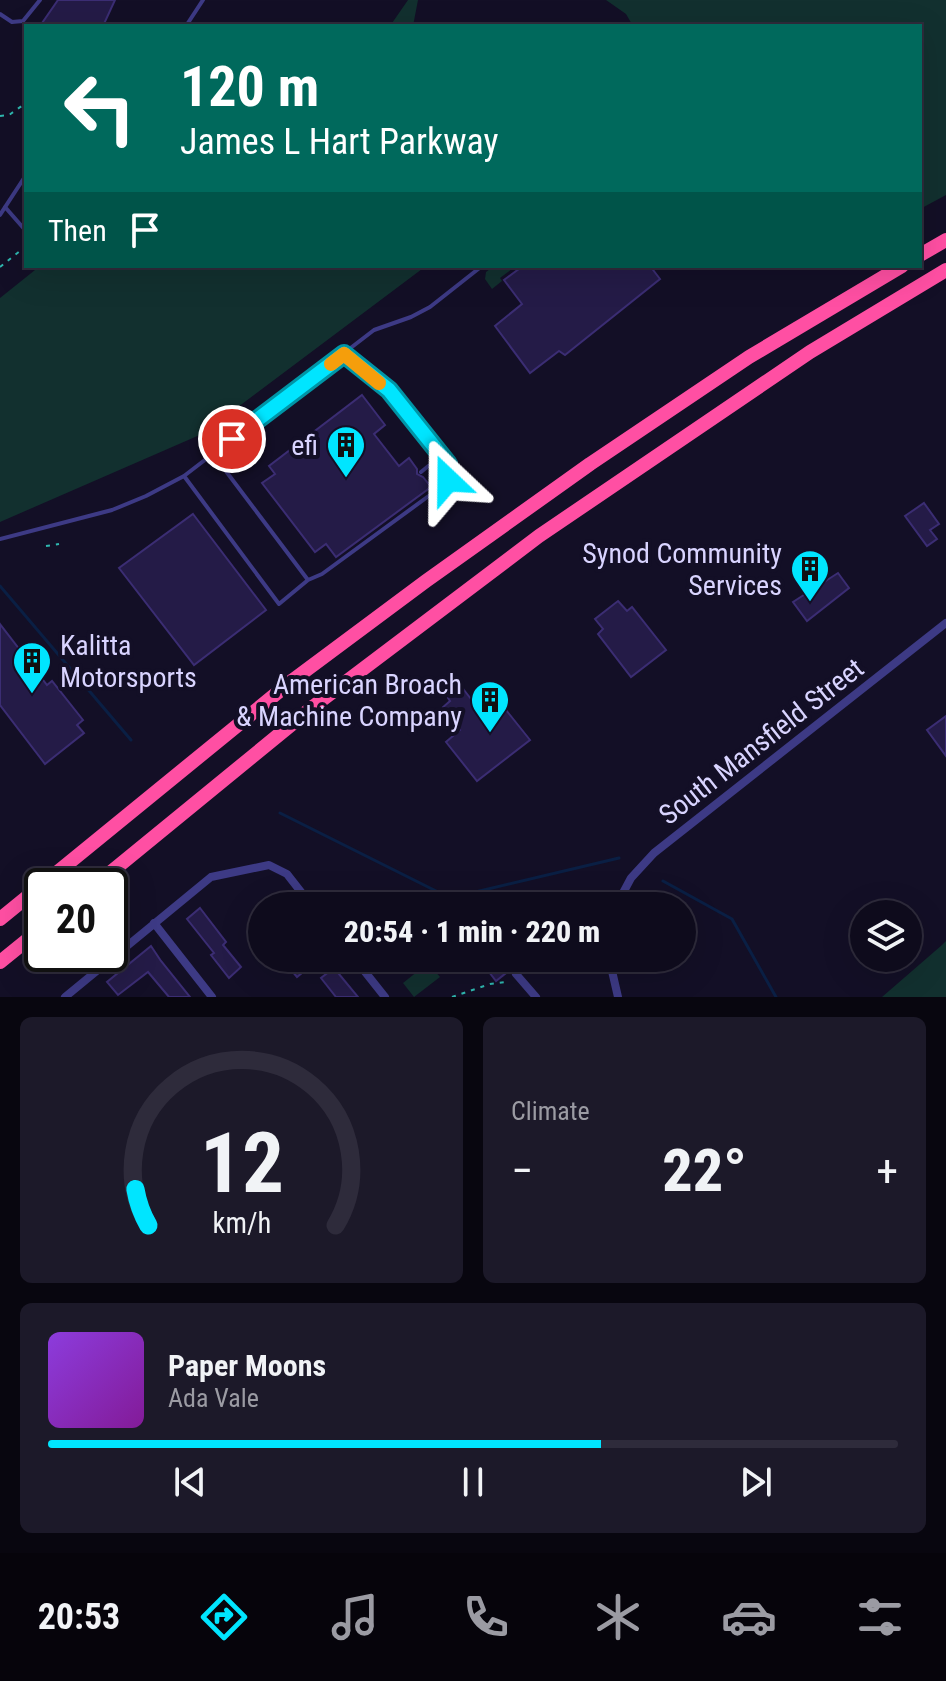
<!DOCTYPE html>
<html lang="en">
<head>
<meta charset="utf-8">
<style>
  :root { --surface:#0e0b1c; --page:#1c1929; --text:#f1f3f6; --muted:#9b9ba3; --line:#2e2b3b; --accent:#00e5ff }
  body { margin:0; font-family:"Roboto Condensed",sans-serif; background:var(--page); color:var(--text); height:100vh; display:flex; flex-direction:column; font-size:30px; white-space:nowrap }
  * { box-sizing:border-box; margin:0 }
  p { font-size:26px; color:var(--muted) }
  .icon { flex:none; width:44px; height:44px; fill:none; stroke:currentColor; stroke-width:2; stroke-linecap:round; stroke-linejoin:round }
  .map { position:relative; height:997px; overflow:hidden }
  .drawer { display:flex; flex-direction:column; gap:20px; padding:20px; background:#08060f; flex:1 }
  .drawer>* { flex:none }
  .top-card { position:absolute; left:24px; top:24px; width:898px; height:244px; border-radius:0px; box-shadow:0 8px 32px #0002,0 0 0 2px var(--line); background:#00695c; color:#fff; overflow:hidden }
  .fabs { position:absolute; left:850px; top:900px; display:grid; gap:16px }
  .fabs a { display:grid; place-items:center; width:72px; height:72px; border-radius:50%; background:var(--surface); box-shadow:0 8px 32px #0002,0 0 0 2px var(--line); font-size:40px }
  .speed { position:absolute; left:24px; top:868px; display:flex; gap:16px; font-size:40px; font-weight:700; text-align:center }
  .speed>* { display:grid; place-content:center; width:104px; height:104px; border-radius:50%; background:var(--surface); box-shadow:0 8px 32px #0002,0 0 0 2px var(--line); line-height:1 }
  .speed .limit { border:4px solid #111; border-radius:12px; background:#fff; color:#111 }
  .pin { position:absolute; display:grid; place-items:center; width:68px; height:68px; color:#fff; margin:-34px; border:4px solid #fff; border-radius:50%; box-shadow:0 2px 8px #0007 }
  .me { position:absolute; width:88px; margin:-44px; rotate:337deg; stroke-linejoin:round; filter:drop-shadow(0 0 6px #0008) }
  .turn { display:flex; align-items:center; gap:28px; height:168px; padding:0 24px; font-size:36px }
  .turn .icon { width:104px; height:104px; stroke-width:2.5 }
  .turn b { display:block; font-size:56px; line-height:68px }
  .then { display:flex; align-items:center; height:76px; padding:0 24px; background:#0003; gap:16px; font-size:30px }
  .big { font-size:60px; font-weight:800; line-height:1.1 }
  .drawer .widget { flex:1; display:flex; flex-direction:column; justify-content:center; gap:12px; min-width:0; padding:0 28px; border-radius:12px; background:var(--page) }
  .drawer .dial { align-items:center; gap:0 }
  .dial svg { height:208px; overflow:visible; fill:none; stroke:var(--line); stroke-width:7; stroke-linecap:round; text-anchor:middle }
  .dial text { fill:var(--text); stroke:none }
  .song { display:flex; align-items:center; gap:24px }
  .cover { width:96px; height:96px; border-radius:12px; background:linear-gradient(135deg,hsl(270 70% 55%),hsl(290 70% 35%)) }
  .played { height:8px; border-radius:4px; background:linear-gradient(90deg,var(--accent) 65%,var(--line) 65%) }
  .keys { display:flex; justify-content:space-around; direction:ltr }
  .heat { display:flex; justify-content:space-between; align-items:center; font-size:44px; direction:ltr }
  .drawer .tiles { flex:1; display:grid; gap:20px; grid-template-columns:1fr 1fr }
  .widget:last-child { grid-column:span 2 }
  .trip { position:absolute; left:248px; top:892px; width:448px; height:80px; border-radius:40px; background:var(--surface); box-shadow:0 8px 32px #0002,0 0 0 2px var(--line); font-weight:800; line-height:80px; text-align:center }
  .menu { display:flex; height:128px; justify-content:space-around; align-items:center; background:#06040b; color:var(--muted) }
  .menu .icon { width:56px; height:56px }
  .menu .current { color:var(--accent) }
  .menu b { font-size:36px; color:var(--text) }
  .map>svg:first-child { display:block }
  .green { fill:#12302f }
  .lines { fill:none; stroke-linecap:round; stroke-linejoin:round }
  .stream { stroke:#0a1f44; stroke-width:3 }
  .building { fill:#241b47; stroke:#3b2d73; stroke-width:2 }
  .path { stroke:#2fb8b0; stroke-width:2; stroke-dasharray:4 6; stroke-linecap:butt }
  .lane { stroke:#3d3a85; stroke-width:4 }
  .street { stroke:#3d3a85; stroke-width:8 }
  .highway { stroke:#ff4fa3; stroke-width:14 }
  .route-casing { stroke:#0095a6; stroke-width:20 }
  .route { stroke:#00e5ff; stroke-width:14 }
  .slow { stroke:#f59e0b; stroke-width:14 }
  .labels { text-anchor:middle; stroke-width:8; stroke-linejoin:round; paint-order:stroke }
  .poi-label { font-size:28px; fill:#d9d4ff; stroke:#130f26; text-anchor:end }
  .street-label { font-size:28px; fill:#d9d4ff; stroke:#130f26 }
</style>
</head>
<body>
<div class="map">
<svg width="946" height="997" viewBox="0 0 946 997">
  <rect width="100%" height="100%" fill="#130f26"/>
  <path class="green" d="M408,0h10l-5,26h-23z
    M606,0h340v195l-26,14v-183h-287l-7,-12z
    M40,266h386l-224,168 -202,88v-224z
    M494,266h22l-16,12 2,3 -10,8 -7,-10 1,-7z
    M946,941v56h-64l60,-52z
    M428,963l12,14 -26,20 -11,-14z"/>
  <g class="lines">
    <path class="stream" d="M0,586l131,154
      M280,813l170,85 169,-40
      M663,881l69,38 44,78"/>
  </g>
  <path class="building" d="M58,0h57l-12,26h-63z
    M523,266h127l10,13 -95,76 -6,-4 -29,22 -35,-47 27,-22 -18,-24z
    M362,395l23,30 -11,9 25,32 10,-8 8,11v5l6,3 8,10 -95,70 -10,-13 -11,8 -53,-69 13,-9 -6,-8z
    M924,503l15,21 -9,6 7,9 -10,7 -22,-30z
    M193,514l73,96 -72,55 -75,-97z
    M838,573l11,15 -42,33 -14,-19z
    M618,601l9,10 5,-4 34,43 -35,27 -33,-43 5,-5 -8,-10z
    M0,624l47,61 5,-4 31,39 -6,5 7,8 -39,31 -45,-59z
    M464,690l18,23 16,-13 32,40 -53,41 -31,-39 14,-12 -18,-22 8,-7 -2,-3 6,-5 2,3z
    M946,716v40l-19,-26z
    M200,908l26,34 -3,3 18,22 -12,11 -18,-23 3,-2 -27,-34z
    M151,946l10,15 29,36h-21l-21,-25 -30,23 -11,-13z
    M297,958h23l-23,19 -10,-12z
    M382,958h24l-15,12z
    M498,958h27l-29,23 -10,-13z
    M334,968l24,29h-22l-15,-19z"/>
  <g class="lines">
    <path class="path" d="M0,116l9,-1 17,-12
      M0,267l26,-21
      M46,546l13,-2
      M452,997l38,-13 15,-2"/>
    <path class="lane" d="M0,14l12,8 11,-1 17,-21
      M186,26l17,-26
      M5,207l21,24
      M0,215l26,-40
      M421,472l21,-17
      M184,476l95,128 29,-24 -95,-126
      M0,539l112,-29 34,-14 38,-20 190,-146 37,-13 19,-10 52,-41
      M308,580l14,-6 119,-87c8,-8 9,-12 7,-23l-59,-74 -44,-36"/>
    <path class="street" d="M616,906l15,-28 23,-25 292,-230
      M154,923l58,74
      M354,958l31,39
      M609,958l9,39
      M516,974l20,23
      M65,997l146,-120 58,-12 18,9 25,32"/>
    <path class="highway" d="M920,255l26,-15
      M94,886l220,-180 225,-170 271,-184 136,-82
      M0,919l293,-239 133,-99 164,-117 159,-107 153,-91
      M0,962l42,-34"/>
  </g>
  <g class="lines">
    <g class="route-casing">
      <path id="route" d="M232,439l112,-85 45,36 59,74v16"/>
    </g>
    <use href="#route" class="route"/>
    <path class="slow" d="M331,364l13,-10 35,29"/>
  </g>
  <defs>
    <g id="building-pin" transform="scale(2)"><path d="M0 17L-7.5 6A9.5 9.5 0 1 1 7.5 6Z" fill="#00e5ff" stroke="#130f26"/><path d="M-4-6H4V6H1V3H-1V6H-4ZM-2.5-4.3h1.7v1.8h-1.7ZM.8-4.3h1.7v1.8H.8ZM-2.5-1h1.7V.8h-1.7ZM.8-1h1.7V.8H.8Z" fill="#111"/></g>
  </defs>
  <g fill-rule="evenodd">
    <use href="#building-pin" x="346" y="445"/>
    <use href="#building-pin" x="810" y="569"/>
    <use href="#building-pin" x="32" y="661"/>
    <use href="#building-pin" x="490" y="700"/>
  </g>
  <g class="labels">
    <g class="poi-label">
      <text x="318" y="455">efi</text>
      <text x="782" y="563">Synod Community<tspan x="782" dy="32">Services</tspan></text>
      <text x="60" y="655" text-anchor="start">Kalitta<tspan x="60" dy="32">Motorsports</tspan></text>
      <text x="462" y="694">American Broach<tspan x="462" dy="32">&amp; Machine Company</tspan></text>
    </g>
    <g class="street-label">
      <text transform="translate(761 741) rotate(-38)" y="10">South Mansfield Street</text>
    </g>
  </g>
</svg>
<div class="fabs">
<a><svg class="icon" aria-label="layers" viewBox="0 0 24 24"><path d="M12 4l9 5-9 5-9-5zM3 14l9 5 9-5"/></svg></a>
</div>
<div class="speed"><div class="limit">20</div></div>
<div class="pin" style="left:232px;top:439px;background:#d93025"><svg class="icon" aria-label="arrive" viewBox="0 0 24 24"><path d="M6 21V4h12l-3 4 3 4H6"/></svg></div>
<svg class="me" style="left:448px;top:480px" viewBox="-20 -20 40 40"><path d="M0-17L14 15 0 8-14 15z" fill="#00e5ff" stroke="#fff" stroke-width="4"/></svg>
<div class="trip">20:54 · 1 min · 220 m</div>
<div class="top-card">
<div class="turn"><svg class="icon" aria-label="left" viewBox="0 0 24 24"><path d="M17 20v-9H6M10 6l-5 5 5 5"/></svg><div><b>120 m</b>James L Hart Parkway</div></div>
<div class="then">Then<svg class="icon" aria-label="arrive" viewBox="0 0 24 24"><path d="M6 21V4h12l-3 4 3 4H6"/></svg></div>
</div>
</div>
<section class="drawer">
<div class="tiles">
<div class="widget dial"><svg viewBox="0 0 100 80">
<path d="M14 69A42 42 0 1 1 86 69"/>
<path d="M14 69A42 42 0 0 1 9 55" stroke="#00e5ff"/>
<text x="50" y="56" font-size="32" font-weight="700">12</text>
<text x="50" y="72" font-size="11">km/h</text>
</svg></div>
<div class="widget"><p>Climate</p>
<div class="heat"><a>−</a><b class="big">22°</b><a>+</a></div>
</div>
<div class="widget">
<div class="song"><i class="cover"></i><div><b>Paper Moons</b><p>Ada Vale</p></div></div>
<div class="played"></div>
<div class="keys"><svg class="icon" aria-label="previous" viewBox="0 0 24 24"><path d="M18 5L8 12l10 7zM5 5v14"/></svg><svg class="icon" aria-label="pause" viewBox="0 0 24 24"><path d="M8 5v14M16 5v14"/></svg><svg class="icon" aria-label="next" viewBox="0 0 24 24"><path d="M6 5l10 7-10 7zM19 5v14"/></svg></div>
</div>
</div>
</section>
<nav class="menu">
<b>20:53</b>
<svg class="icon current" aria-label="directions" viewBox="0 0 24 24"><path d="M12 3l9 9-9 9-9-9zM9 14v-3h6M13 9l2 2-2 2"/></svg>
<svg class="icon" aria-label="music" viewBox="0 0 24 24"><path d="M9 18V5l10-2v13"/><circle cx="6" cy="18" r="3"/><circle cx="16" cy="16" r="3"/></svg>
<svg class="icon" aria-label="phone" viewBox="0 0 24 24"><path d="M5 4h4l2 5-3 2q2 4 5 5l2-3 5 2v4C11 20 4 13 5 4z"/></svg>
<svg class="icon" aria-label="climate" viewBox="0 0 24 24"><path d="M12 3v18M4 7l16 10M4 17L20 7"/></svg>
<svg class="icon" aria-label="car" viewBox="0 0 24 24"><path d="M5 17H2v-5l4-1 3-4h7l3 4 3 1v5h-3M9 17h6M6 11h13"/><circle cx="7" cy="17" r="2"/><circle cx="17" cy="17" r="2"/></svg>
<svg class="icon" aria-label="filters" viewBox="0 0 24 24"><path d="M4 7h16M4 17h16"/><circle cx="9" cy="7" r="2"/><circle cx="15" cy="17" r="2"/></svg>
</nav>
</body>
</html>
